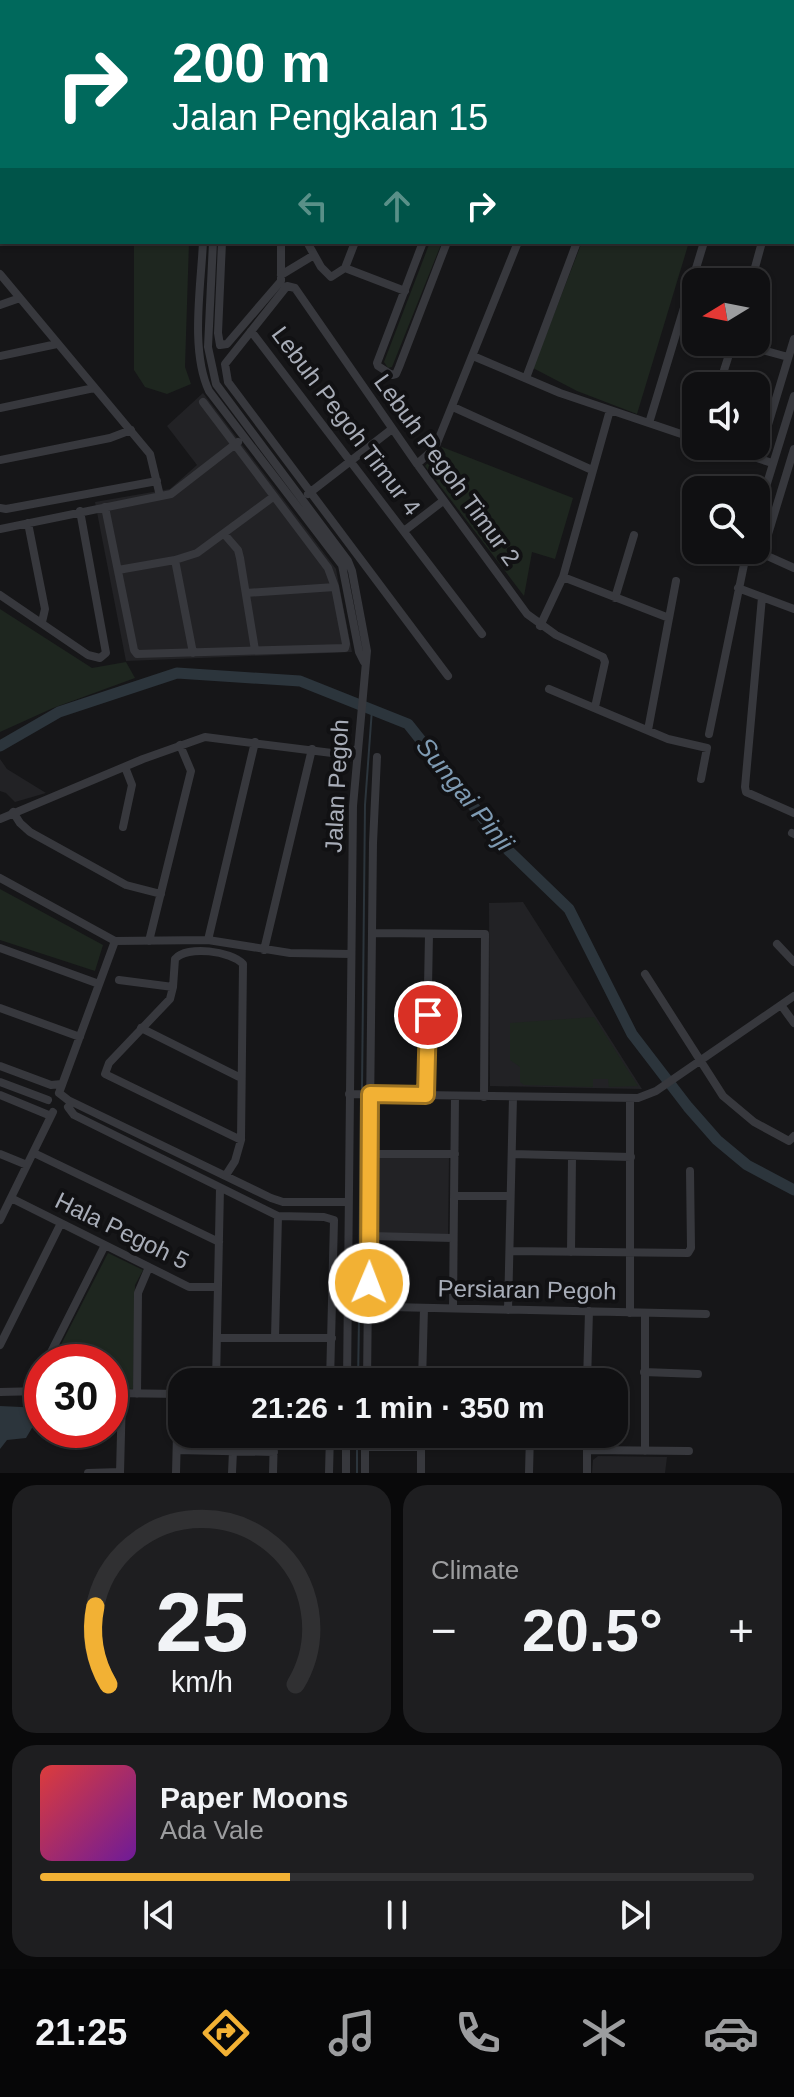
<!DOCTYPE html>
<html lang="en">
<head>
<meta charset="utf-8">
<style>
  :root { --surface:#101012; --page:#1e1e20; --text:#f1f3f6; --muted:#9c9d9f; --line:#303032; --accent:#f2b134 }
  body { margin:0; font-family:Arial,sans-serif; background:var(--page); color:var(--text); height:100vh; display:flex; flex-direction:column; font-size:30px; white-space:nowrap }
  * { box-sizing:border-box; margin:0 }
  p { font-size:26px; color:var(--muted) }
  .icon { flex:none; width:44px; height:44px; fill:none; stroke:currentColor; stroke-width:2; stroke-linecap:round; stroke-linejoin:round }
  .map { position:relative; height:1473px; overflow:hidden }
  .drawer { display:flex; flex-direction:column; gap:12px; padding:12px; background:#09090a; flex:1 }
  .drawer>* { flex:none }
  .banner { position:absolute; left:0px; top:0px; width:794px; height:244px; box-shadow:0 2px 6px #0004,0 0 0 2px var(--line); background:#00695c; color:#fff; overflow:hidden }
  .needle { width:52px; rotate:260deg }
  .controls { position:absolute; left:682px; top:268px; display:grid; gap:16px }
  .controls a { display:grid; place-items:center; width:88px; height:88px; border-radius:16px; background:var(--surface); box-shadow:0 2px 6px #0004,0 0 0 2px var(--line); font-size:40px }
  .speed { position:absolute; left:24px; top:1344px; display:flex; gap:16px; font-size:40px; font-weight:700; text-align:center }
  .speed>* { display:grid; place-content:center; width:104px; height:104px; border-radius:50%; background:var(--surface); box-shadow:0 2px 6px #0004,0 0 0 2px var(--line); line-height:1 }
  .speed .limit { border:12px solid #d22; background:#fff; color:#111 }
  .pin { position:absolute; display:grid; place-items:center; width:68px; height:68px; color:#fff; margin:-34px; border:4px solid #fff; border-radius:50%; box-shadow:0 2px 8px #0007 }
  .me { position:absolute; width:88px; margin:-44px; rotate:1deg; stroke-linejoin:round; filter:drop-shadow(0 0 6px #0008) }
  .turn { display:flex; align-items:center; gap:28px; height:168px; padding:0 40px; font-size:36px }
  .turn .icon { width:104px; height:104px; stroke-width:2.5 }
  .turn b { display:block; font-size:56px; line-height:68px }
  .lanes { display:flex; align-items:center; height:76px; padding:0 40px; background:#0003; justify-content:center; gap:40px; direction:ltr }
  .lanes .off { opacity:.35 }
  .big { font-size:60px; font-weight:700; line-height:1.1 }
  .drawer .card { flex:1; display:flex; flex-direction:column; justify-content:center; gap:12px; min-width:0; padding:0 28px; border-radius:24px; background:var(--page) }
  .drawer .dial { align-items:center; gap:0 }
  .dial svg { height:208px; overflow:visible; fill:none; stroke:var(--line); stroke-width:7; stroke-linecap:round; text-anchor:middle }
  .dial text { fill:var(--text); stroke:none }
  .song { display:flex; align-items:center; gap:24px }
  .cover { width:96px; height:96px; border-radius:12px; background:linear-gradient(135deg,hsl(0 70% 55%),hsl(280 70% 35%)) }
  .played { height:8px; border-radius:4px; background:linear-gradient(90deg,var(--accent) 35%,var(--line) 35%) }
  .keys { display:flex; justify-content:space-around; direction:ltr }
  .heat { display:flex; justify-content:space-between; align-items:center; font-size:44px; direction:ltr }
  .drawer .tiles { flex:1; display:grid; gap:12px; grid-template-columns:1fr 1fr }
  .card:last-child { grid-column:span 2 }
  .trip { position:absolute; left:168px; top:1368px; width:460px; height:80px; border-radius:24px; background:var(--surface); box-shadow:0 2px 6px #0004,0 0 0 2px var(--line); font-weight:700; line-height:80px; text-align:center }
  .dock { display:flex; height:128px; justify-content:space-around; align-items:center; background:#060607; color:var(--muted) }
  .dock .icon { width:56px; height:56px }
  .dock .on { color:var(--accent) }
  .dock b { font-size:36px; color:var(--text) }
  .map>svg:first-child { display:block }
  .built { fill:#222225 }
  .green { fill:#1e261f }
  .water { fill:#2c353c }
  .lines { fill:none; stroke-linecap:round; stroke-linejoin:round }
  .stream { stroke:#2c353c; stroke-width:2 }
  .river { stroke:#2c353c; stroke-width:11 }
  .minor { stroke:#37383d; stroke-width:8 }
  .route-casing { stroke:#9d7322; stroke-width:20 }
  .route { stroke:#f2b134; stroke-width:14 }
  .labels { text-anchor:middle; stroke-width:8; stroke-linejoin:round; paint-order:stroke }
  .street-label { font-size:24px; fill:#a8adb8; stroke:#111113 }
  .water-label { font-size:26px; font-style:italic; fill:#7f9bb3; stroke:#111113 }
</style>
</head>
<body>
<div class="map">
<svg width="794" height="1473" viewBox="0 0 794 1473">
  <rect width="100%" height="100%" fill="#161618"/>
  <path class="built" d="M203,393l133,176 16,83 -226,9 -31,-159 75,-13 27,-24 -30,-39z
    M0,759l7,10 39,24 -31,9 -9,-9 -6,-2z
    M523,902l119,187 -152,-3 -1,-183z
    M374,1157h75l-1,78 -75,-2z
    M598,1456l69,1 -2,16h-73l1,-13z"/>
  <path class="green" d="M134,242h55l-4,125 6,17 -24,10 -22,-7 -11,-17z
    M430,242h12l-50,125 -4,1 -4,-6z
    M582,242h107l-52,172 -60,-23 -44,-23z
    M442,447l131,51 -18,61 -23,-7 -8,44 -99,-130z
    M0,609l92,59 34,-6 9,16 -82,30 -53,24z
    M0,889l103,56 -8,26 -95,-31z
    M594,1017l44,69 -29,1 -1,-8h-15v8l-69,-2 -4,-3v-15l-10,-7v-37z
    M108,1253l35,17 -8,15 -2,104 -23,-1v-26h-58z"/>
  <path class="water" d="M0,1406l42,2v3l-16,27 -19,2 -7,9z"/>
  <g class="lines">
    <path class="stream" d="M362,1089l3,-284 7,-96
      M359,1300l2,-200
      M358,1382l1,-64
      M357,1473v-39"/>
    <path class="river" d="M0,746l59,-34 118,-39 123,8 108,43 101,127 60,58 63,125 56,73 29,33 30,25 47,25"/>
    <path class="minor" d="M607,0l14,2
      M13,2v-2
      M62,2v-2
      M212,2l1,-2
      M222,2l1,-2
      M699,2v-2
      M792,72l2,-1
      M792,94l2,3
      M203,242c-2,44 -13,109 6,149l133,174 17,87 5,10
      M213,242l-5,105 8,37 132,177 4,10 15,80 -14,155 -6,576
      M222,242l-4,91 2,12 7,-1 54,-63v-39
      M307,242l14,25 10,10 14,-9 10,-26
      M423,242l-46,121 1,3 14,9 4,-1 3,-7 48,-125
      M345,268l60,23
      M0,274l150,180 10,42
      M281,275l33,-20
      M751,282l11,-40
      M0,305l20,-7
      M251,331l231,303
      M733,342l55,15
      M0,356l57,-12
      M473,356l87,37 136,46
      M526,378l51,-136
      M719,386l14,-44
      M453,407l139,63
      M0,408l94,-20
      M649,423l55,-181
      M720,446l52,17
      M758,458l36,-119
      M0,460l110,-22 21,-8
      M417,464l18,-16 83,-206
      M308,494l84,-65
      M105,507l29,143 3,4 208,-6 1,-4 -11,-57 -7,-19 -125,-166
      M0,508l6,1 151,-28
      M756,519l38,-123
      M28,523l17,86 -3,13
      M0,529l171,-35 67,-52
      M404,531l39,-30
      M225,535l13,15 2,8 15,92
      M754,550l40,18
      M762,554l32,-105
      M175,560l18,93
      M118,570l57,-10 22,-7 76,-56
      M563,577l106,41
      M738,588l56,21
      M246,593l89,-6
      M0,595l88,60 12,3 6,-5 -26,-142
      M762,597l-17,190 1,5 48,21
      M615,598l19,-63
      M540,626l23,-49 47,-167
      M448,676l-220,-294 -3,-18 62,-78 8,2 122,176 110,150 29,21 47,22 2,5 -10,45
      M549,689l119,50 39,9 -6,31
      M648,730l28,-149
      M709,734l38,-184
      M13,812l7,11 10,9 96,53 35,9
      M0,819l143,-60 62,-22 143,18 10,-7
      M123,827l9,-42 -7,-18
      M792,833l2,1
      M0,878l115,63 93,-1 82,13 61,1
      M373,933l112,1 -1,163
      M208,940l47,-198
      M149,941l42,-170 -11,-26
      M777,944l17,18
      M0,948l99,36
      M264,950l48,-201
      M645,974l78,122 31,26 35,19 5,-5
      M119,980l54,7
      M781,1005l13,18
      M0,1008l80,29
      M141,1028l100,50
      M0,1066l51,19 11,-1
      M0,1082l48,18
      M59,1093l9,7 203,98 12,4h65
      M59,1093l56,-152
      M349,1094l289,4 18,-7 138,-95
      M0,1095l51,21
      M426,1095l3,-161
      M68,1107l6,8 204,101 46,1 10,3 -4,162
      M34,1153l185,89
      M0,1154l27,11
      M371,1154h84
      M512,1154l119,3
      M226,1175l9,-14 6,-21 2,-176c-12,-13 -56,-19 -68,-5l-2,28 -3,12 -61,64 -4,11 136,66
      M454,1196h56
      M11,1198l178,89h29
      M0,1220l53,-108
      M369,1236l84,2
      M510,1251l178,2 3,-5 -1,-77
      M571,1252l1,-95
      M347,1306l359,8
      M453,1308l2,-212
      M508,1310l5,-213
      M630,1313v-213
      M218,1338h114
      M275,1338l3,-122
      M0,1345l61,-122
      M46,1362l59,-117
      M422,1370l165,1
      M644,1372l54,2
      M216,1382l4,-194
      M367,1382l6,-539 4,-86
      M422,1382l2,-74
      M587,1382l2,-71
      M39,1391l3,-21
      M0,1392l42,-1
      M110,1393l71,1
      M137,1394l1,-101 11,-26
      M365,1447h56
      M177,1450l97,2
      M587,1450l102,1
      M645,1451v-138
      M88,1473l32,-1
      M120,1473l2,-79
      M176,1473l2,-79
      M232,1473l1,-22
      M273,1473l1,-39
      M329,1473l1,-39
      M346,1473v-39
      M365,1473v-39
      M421,1473v-39
      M529,1473l1,-39
      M587,1473v-39"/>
  </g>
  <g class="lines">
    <g class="route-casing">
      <path id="route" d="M369,1283l1,-189 56,1 2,-80"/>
    </g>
    <use href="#route" class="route"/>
  </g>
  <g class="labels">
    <g class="street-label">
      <text transform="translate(346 421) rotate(53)" y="8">Lebuh Pegoh Timur 4</text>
      <text transform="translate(447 470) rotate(54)" y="8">Lebuh Pegoh Timur 2</text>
      <text transform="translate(337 786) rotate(-87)" y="8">Jalan Pegoh</text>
      <text transform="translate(122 1231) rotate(26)" y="8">Hala Pegoh 5</text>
      <text transform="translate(527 1290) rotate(1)" y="8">Persiaran Pegoh</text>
    </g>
    <g class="water-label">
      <text transform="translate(465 794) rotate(51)" y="9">Sungai Pinji</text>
    </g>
  </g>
</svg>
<div class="controls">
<a><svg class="needle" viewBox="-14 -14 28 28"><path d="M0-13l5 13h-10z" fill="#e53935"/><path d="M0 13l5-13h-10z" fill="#9c9d9f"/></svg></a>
<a><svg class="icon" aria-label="sound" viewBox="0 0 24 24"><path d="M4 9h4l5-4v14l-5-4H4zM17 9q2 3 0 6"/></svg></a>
<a><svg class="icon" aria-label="search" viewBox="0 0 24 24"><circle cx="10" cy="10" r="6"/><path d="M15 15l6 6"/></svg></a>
</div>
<div class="speed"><div class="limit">30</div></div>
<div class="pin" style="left:428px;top:1015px;background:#d93025"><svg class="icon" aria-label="arrive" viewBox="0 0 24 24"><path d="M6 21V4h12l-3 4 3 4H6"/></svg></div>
<svg class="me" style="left:369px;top:1283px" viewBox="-20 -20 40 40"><circle r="17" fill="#f2b134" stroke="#fff" stroke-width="3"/><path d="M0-11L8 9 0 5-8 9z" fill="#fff"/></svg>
<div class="trip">21:26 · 1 min · 350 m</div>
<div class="banner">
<div class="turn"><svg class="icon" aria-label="right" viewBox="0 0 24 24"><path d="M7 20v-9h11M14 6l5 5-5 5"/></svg><div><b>200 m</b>Jalan Pengkalan 15</div></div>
<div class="lanes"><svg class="icon off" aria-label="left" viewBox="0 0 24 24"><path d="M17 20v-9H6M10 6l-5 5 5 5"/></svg><svg class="icon off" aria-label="ahead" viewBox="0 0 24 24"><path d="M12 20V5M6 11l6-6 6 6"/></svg><svg class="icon" aria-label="right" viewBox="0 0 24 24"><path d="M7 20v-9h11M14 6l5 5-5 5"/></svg></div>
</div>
</div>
<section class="drawer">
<div class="tiles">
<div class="card dial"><svg viewBox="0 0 100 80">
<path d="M14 69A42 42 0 1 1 86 69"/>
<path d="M14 69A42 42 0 0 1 9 39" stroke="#f2b134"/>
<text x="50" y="56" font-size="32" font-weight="700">25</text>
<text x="50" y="72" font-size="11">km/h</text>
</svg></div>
<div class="card"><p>Climate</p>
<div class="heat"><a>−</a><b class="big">20.5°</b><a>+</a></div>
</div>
<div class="card">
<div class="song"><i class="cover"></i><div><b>Paper Moons</b><p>Ada Vale</p></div></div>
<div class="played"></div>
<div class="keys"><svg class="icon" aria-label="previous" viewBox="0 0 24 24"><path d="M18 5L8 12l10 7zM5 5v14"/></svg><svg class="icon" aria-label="pause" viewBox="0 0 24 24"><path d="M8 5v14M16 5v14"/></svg><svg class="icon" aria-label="next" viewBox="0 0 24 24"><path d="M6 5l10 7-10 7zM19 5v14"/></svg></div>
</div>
</div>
</section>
<nav class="dock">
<b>21:25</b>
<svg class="icon on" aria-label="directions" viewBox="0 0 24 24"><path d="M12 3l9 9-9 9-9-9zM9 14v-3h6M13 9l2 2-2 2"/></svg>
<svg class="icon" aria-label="music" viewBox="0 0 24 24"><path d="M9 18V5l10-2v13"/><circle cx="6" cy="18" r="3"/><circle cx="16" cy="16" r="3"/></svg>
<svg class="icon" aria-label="phone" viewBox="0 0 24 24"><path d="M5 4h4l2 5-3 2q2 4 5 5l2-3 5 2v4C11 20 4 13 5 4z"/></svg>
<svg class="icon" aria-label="climate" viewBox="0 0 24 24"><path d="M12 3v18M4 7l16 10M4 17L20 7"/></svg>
<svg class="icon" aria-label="car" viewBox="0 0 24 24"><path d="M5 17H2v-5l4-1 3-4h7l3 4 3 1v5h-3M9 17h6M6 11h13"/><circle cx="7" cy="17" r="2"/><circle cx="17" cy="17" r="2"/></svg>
</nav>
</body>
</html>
